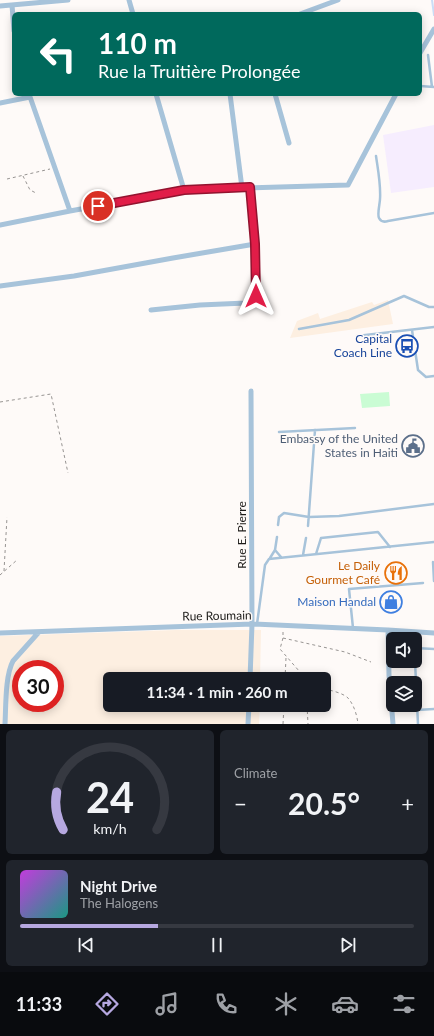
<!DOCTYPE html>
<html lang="en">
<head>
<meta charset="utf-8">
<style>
  :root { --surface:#171b24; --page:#20242c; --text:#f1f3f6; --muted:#9ea1a6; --line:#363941; --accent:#b6a8e0 }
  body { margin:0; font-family:Lato,sans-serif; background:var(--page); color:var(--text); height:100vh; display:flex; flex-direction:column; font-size:15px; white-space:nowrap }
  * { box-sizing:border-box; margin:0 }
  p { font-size:13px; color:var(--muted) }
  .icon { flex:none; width:22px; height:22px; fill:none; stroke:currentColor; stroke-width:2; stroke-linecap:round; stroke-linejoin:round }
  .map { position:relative; height:724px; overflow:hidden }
  .sheet { display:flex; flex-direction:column; gap:6px; padding:6px; background:#0d0f14; flex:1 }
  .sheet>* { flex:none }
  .guide { position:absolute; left:12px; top:12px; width:410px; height:84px; border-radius:6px; box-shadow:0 2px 10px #0003; background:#00695c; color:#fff; overflow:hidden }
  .controls { position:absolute; left:386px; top:632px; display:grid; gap:8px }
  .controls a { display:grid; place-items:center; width:36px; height:36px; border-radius:6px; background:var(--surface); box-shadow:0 2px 10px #0003; font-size:20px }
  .speed { position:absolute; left:12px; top:660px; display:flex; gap:8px; font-size:20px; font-weight:700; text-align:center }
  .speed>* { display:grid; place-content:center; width:52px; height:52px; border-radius:50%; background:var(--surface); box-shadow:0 2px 10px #0003; line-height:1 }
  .speed .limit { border:6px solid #d22; background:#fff; color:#111 }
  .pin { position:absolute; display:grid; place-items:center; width:34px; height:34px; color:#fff; margin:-17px; border:2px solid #fff; border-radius:50%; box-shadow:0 1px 4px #0007 }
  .me { position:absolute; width:44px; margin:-22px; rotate:0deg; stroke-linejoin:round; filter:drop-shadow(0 0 3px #0008) }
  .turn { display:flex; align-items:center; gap:14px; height:84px; padding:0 20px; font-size:18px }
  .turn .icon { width:52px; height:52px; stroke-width:2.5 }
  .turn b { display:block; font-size:28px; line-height:34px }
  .big { font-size:30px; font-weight:700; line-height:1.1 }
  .sheet .card { flex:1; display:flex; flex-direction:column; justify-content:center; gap:6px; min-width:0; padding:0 14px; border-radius:6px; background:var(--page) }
  .sheet .dial { align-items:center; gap:0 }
  .dial svg { height:104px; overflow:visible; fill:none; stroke:var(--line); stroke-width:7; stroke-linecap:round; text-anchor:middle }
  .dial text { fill:var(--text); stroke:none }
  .song { display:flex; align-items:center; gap:12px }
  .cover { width:48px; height:48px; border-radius:6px; background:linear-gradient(135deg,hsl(290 70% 55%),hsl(170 70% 35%)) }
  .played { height:4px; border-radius:2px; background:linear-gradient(90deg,var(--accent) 35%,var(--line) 35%) }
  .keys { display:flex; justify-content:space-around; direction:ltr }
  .heat { display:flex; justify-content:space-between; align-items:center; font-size:22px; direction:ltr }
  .sheet .tiles { flex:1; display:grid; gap:6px; grid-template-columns:1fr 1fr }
  .card:last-child { grid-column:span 2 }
  .trip { position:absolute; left:103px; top:672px; width:228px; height:40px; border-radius:6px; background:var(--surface); box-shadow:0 2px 10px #0003; font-weight:700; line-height:40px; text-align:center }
  .menu { display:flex; height:64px; justify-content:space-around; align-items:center; background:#090b0e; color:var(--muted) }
  .menu .icon { width:28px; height:28px }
  .menu .on { color:var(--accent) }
  .menu b { font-size:18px; color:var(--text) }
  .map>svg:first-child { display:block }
  .commercial { fill:#f6edfe }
  .industrial { fill:#fdefe1; fill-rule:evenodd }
  .green { fill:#cafcd4 }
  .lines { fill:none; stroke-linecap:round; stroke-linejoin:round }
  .stream { stroke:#caddf6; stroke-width:2 }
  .path { stroke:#979492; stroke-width:1; stroke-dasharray:3 3; stroke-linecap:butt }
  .service { stroke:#a7c3da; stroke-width:2.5 }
  .minor { stroke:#a7c3da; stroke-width:5 }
  .route-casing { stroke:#92132f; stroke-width:10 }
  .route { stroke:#e11d48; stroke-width:7 }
  .labels { text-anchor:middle; stroke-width:3; stroke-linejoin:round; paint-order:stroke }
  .transit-label { font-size:12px; fill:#164399; stroke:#fefaf8; text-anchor:end }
  .service-label { font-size:12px; fill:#4e5e75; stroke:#fefaf8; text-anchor:end }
  .street-label { font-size:12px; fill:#1d1b19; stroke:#fefaf8 }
  .food-label { font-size:12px; fill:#c56008; stroke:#fefaf8; text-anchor:end }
  .shop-label { font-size:12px; fill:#366cbe; stroke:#fefaf8; text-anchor:end }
</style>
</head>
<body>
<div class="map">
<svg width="434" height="724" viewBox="0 0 434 724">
  <rect width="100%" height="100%" fill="#fefaf8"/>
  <path class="commercial" d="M434,125v62l-43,6 -8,-58z"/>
  <path class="industrial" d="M388,300l5,24 -103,14 7,-17 21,-8 2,6 52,-17 2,3z
    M176,630h85l-1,49h-150v26h150l-1,19h-259v-88zM21,669h34v34h-34z"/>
  <path class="green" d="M389,392l1,14 -28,2 -2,-14z"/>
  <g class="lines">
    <path class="stream" d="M432,0l2,15"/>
    <path class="path" d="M23,176l7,14 6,3
      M7,179l43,-10
      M0,402l51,-8 17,79
      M4,571l3,-54
      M0,575l17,-15
      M283,632v6l62,14 26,10
      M283,638l-3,11 26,30
      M285,679l1,-21
      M324,689c6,1 19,4 24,9 6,7 9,17 10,26
      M307,705l1,19
      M283,724l1,-19"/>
    <path class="service" d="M428,55l4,32
      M420,86l14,1
      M376,156c2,14 5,29 4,43 0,4 -3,15 -1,19 2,4 6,4 9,3l46,-8
      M299,329l50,-9 55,-24 25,11h5
      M412,330l6,40 8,7 8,-1
      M357,336l77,-9
      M279,432l76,-4
      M278,525l1,-8 5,-4 25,4 30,-1 95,-12
      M308,526l7,-96
      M275,550l6,7
      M316,554l5,-16 57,-6 12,15
      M303,555l3,-17
      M270,558l5,-8 2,-13
      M433,562l1,19
      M257,624l8,-59 4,-6 165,-17
      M353,628l-4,-39 74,-6
      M415,648l19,1
      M415,661l3,63
      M417,710l17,-1"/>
    <path class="minor" d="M129,0l4,14
      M12,5l2,26
      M0,6l68,-6
      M300,14l38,-14
      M420,53l14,-24
      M29,94l41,117
      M156,94l28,96
      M230,94l12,94
      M275,94l14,49
      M0,103l30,-6
      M0,225l70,-14 114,-21 164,-5 48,-91
      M0,286l74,-10 99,-18 82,-14
      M151,310l49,-5 46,-2c6,-1 9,-4 10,-10l-1,-49 -5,-57
      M388,630l1,45 4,49
      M0,633l252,-9 136,6 46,3
      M250,679l2,-55 -1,-233
      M5,724c1,-18 0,-48 8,-63l26,-29
      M248,724l1,-19"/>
  </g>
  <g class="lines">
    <g class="route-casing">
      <path id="route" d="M98,206l86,-16 66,-3 5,57 1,52"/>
    </g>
    <use href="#route" class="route"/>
  </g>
  <defs>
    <g id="bus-ring" transform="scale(1.15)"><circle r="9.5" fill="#fefaf8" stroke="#1a4fb4" stroke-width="1.5"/><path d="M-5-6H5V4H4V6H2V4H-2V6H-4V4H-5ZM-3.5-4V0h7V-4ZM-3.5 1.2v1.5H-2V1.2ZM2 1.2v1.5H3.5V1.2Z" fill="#1a4fb4"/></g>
    <g id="civic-ring" transform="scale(1.15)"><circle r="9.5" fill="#fefaf8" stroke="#5c6f8a" stroke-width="1.5"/><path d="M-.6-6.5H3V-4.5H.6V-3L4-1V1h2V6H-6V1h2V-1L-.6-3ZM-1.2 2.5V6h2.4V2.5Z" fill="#5c6f8a"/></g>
    <g id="restaurant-ring" transform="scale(1.15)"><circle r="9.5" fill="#fefaf8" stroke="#e8710a" stroke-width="1.5"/><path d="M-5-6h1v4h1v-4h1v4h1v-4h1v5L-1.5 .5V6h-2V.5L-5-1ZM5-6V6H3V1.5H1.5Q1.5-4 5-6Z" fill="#e8710a"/></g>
    <g id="shop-ring" transform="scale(1.15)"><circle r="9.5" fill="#fefaf8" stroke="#3f7fe0" stroke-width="1.5"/><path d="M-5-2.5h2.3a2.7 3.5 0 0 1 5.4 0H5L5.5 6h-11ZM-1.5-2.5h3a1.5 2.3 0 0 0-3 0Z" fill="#3f7fe0"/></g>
  </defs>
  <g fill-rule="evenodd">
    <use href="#bus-ring" x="407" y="346"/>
    <use href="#civic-ring" x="413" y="446"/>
    <use href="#restaurant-ring" x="396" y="573"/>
    <use href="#shop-ring" x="391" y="602"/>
  </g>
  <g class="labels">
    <g class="transit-label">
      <text x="392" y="343">Capital<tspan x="392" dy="14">Coach Line</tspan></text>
    </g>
    <g class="service-label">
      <text x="398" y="443">Embassy of the United<tspan x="398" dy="14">States in Haiti</tspan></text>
    </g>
    <g class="street-label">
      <text transform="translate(242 535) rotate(-90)" y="4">Rue E. Pierre</text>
      <text transform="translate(217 616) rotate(-1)" y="4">Rue Roumain</text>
    </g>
    <g class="food-label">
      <text x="380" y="570">Le Daily<tspan x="380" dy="14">Gourmet Café</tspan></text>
    </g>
    <g class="shop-label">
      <text x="376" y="606">Maison Handal</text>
    </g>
  </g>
</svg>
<div class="controls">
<a><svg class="icon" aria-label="sound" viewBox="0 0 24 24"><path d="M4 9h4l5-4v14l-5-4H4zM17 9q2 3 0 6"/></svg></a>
<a><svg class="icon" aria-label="layers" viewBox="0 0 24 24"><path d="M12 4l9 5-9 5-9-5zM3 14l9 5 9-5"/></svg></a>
</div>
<div class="speed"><div class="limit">30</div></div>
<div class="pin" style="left:98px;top:206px;background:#d93025"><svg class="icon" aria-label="arrive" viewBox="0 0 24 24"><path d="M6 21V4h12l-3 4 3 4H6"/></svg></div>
<svg class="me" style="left:256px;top:296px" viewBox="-20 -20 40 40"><path d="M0-17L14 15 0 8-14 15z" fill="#e11d48" stroke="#fff" stroke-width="4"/></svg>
<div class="trip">11:34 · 1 min · 260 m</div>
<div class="guide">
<div class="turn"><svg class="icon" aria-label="left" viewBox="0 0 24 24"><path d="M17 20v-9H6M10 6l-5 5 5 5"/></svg><div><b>110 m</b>Rue la Truitière Prolongée</div></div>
</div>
</div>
<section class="sheet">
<div class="tiles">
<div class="card dial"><svg viewBox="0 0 100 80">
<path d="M14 69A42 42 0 1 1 86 69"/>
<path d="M14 69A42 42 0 0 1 9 40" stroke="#b6a8e0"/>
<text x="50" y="56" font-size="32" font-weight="700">24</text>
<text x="50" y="72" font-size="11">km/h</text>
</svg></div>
<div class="card"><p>Climate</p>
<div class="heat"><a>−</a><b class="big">20.5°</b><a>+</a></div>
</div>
<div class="card">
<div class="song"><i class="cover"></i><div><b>Night Drive</b><p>The Halogens</p></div></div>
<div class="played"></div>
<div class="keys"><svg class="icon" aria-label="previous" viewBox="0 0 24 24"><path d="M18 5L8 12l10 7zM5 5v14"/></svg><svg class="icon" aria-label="pause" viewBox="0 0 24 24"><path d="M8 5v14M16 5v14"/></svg><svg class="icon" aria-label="next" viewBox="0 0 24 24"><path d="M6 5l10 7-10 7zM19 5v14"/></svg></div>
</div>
</div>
</section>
<nav class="menu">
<b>11:33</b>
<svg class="icon on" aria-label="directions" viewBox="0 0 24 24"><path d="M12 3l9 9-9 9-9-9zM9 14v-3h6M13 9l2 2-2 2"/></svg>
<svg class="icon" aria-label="music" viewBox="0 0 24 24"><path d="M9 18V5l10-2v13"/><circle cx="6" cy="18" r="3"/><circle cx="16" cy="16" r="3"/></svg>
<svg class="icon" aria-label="phone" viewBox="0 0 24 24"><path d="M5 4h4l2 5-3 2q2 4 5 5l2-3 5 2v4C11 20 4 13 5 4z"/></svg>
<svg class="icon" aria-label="climate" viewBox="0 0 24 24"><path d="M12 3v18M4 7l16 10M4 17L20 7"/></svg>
<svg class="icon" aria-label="car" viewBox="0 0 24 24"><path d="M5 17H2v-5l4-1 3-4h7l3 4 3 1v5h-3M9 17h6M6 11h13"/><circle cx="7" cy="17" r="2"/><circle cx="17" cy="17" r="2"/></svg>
<svg class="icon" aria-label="filters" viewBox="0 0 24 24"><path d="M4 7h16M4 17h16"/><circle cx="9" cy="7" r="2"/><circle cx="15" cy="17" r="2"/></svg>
</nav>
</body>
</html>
